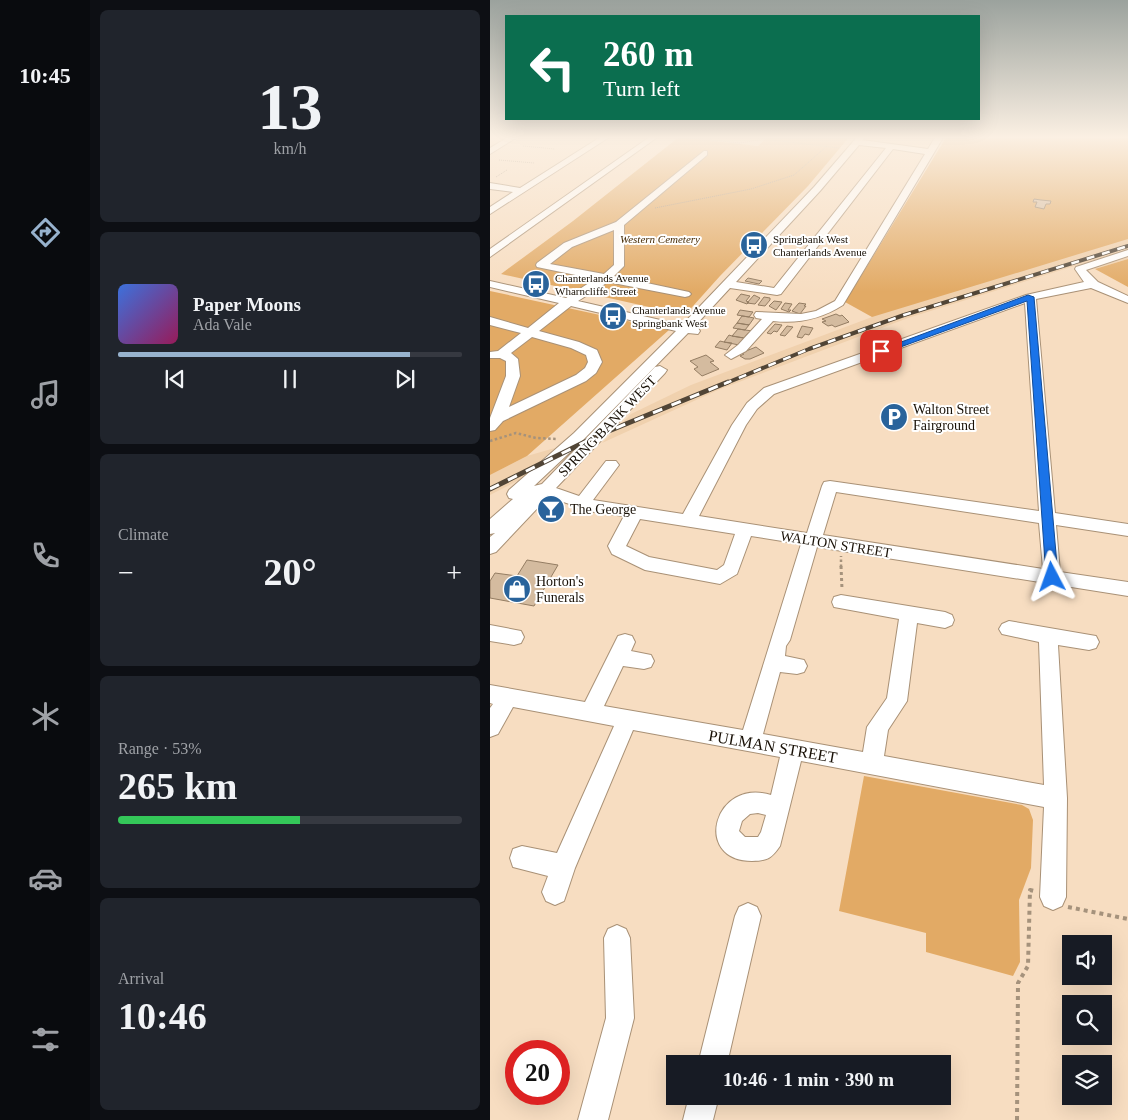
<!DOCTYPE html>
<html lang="en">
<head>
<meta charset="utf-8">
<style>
  :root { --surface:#171b24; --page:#20242c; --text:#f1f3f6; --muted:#9ea1a6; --line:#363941; --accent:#97b2cd }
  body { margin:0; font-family:"Times New Roman",serif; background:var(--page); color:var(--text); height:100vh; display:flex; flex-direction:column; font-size:19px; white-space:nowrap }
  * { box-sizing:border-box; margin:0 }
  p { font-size:16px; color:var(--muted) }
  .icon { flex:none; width:28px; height:28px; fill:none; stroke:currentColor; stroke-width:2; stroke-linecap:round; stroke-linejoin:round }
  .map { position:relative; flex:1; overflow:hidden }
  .panel { display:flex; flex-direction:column; gap:10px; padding:10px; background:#0d0f14; width:400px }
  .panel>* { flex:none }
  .top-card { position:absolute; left:15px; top:15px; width:475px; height:105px; border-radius:0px; box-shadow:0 5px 20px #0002; background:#0b6e4f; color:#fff; overflow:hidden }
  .controls { position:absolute; left:572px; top:935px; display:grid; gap:10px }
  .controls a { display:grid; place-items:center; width:50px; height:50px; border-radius:0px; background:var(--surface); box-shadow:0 5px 20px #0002; font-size:25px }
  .speed { position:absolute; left:15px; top:1040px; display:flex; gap:10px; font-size:25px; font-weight:700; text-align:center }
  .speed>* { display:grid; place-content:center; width:65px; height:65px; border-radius:50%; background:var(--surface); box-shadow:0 5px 20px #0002; line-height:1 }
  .speed .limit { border:8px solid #d22; background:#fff; color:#111 }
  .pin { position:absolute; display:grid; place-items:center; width:42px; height:42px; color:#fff; margin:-21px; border-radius:10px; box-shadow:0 2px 8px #0006 }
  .me { position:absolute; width:55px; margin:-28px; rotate:356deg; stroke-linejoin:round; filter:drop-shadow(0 0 4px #0008) }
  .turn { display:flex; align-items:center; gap:18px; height:105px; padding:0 15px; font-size:22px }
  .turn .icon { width:65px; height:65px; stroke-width:2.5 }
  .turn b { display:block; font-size:35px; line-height:42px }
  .big { font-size:38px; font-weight:700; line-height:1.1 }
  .panel .widget { flex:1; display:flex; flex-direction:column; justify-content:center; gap:8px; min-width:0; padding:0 18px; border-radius:8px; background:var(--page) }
  .panel .dial { align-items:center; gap:0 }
  .dial b { font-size:65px; line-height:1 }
  .song { display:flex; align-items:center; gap:15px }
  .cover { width:60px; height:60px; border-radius:8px; background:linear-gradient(135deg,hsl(220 70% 55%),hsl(330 70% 35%)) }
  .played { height:5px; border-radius:2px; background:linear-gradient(90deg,var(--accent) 85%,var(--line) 85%) }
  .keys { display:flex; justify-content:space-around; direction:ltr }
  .heat { display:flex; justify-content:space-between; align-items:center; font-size:28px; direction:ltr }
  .charge { height:8px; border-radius:4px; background:linear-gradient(90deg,#34c759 53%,var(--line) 0) }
  .trip { position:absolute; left:176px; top:1055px; width:285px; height:50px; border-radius:0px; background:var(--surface); box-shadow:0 5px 20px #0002; font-weight:700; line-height:50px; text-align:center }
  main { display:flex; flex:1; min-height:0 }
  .menu { display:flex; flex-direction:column; width:90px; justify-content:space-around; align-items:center; background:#090b0e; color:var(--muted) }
  .menu .icon { width:35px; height:35px }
  .menu .selected { color:var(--accent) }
  .menu b { font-size:22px; color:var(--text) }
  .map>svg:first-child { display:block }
  .built { fill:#f0d1ae }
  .green { fill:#e2aa65 }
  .building { fill:#d4bb9f; stroke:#947d63 }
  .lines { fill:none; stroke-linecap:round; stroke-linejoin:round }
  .minor-casing { stroke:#a99176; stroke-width:2 }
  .path-far3 { stroke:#a5927c; stroke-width:1; stroke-dasharray:1 1; stroke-linecap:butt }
  .path-far2 { stroke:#a5927c; stroke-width:2.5; stroke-dasharray:2.5 2.5; stroke-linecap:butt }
  .path-far1 { stroke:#a5927c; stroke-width:3; stroke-dasharray:3 3; stroke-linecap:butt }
  .path { stroke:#a5927c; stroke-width:4; stroke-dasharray:4 4; stroke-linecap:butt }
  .minor { fill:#fff; fill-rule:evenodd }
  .rail-far1-casing { stroke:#514536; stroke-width:4 }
  .rail-casing { stroke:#514536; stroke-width:5 }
  .rail-far1 { stroke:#fff; stroke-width:2.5; stroke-dasharray:8; stroke-linecap:butt }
  .rail { stroke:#fff; stroke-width:3; stroke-dasharray:10; stroke-linecap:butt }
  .route { fill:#1a73e8; stroke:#114b97 }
  .labels { text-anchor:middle; stroke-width:4; stroke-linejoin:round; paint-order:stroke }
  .far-park-label { font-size:11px; font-style:italic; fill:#462b05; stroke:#fff }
  .far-poi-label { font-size:11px; fill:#191107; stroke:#fff; text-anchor:start }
  .poi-label { font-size:14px; fill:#191107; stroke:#fff; text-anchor:start }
  .street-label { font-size:14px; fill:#191107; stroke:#fff }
  .near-street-label { font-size:16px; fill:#191107; stroke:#fff }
</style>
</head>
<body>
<main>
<nav class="menu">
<b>10:45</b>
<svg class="icon selected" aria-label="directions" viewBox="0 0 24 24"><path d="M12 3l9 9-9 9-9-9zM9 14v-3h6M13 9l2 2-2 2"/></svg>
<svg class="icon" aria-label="music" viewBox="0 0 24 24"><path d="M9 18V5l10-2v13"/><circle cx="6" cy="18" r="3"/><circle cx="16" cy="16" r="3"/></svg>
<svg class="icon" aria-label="phone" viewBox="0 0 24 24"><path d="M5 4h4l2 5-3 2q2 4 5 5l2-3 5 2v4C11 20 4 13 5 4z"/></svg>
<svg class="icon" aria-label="climate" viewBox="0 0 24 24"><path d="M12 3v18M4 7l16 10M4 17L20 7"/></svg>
<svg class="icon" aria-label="car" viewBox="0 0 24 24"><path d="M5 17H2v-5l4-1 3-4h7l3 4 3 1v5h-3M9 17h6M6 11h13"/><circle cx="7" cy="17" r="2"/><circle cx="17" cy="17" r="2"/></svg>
<svg class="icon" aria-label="filters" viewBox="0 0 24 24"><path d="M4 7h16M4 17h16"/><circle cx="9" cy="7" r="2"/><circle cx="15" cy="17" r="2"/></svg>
</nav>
<section class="panel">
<div class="widget dial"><b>13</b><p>km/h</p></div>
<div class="widget">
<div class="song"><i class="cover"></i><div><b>Paper Moons</b><p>Ada Vale</p></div></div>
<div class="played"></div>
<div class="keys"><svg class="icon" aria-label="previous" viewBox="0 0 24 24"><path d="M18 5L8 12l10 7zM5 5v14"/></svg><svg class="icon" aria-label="pause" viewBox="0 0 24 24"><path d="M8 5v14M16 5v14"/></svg><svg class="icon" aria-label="next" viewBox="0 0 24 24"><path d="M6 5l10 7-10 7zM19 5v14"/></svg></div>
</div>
<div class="widget"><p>Climate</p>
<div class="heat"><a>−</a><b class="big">20°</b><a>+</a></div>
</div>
<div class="widget"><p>Range · 53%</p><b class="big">265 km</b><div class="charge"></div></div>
<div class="widget"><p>Arrival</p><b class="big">10:46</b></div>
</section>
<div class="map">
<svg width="638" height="1120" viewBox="0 0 638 1120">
  <rect width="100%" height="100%" fill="#f7ddc1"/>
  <path class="built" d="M192,136h86l-10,10 -79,-9z
    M457,136h181v123l-33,10 -11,-6 -176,55 -190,72 -116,53 29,-29 60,-29 181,-68z
    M65,448l-36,32 -29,15v-20l37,-19z"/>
  <path class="green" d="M278,136h82l-42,50 -88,90 -35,39 -184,-41 72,-53 106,-84 79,9z
    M457,136h144l16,4 11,-4h10v103l-256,78 -27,-15z
    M638,259v28l-33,-18z
    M0,291l179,39 -142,126 -37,19z
    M374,776l158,29 7,4 4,11 -2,48 -12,32 1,62 -7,14 -87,-24v-19l-87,-22z"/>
  <path class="building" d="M544,199l7,1 10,1 -1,3h-4l-2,5 -9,-2 2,-5h-4z
    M258,278l14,3 -3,3 -14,-3z
    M251,294l9,2 -4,5 3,1 -2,2 -11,-4z
    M264,295l6,3 -5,6 -8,-1z
    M274,297l6,1v2l-5,6 -7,-1z
    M284,301l8,1 -6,8 -7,-4z
    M295,303l7,1 -4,6h3l-2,2 -8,-3z
    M309,303l7,1 -2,2h2l-6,8 -8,-3z
    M250,310l13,2 -4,5 -12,-2z
    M346,314l4,2 2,-1 7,7 -14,5 -3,-2 -4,1 -6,-4 4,-1 -4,-2z
    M252,316l7,1 5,1 -5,7 -12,-2z
    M247,323l12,2 -4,5 -12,-2z
    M285,324l7,1 -5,7 -3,-1 -3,3 -4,-1z
    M297,326l6,1 -8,9 -5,-1z
    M312,326l11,2 -4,7 -4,-1 -3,4 -5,-1z
    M248,329l7,1 8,1 -2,3 -3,-1 -4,5 -12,-2z
    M239,335l3,1 12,2 -5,7 -15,-3z
    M230,341l4,1 8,1 -5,7 -12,-3z
    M266,347l8,6 -14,6h-5l-5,-3 4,-2 -3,-1z
    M216,355l8,6 -4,1 9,7 -17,7 -8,-7 4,-2 -8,-6z
    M37,560l31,5 -24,41 -44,-8v-17l5,-8 22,3z"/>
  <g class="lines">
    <g class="minor-casing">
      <path id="minor" d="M20,136h9l-29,18v-6z
        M112,136h9l-121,78v-7l23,-15 -23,-3v-6l30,5z
        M161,136h8l-169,121v-8z
        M368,136h8l-4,4 66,9 8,-13h8l-101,169c-22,14 -44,19 -70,16l-27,30 -15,8 -6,-4 13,-10 24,-26 -6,-1 -2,-3 2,-3 45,2 15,-3 19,-10 90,-147 -32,-5 -112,145 -4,1 -47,-7 -36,39 4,1 2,3 -2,3 -10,-1 -104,106 -50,47 8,-2 113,-117 5,-1 7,4 -2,3 -109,115 23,8 27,-35h10l3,4 -26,35 90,14 49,-89 15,-22 17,-15 262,-93 58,-13 -9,-13 1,-2 52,-17v6l-42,14 12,12 30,14v7l-37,-15 -55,11 19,214 73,11v12l-72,-11 4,47 68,10v14l-311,-49 -27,93 -4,6 -1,10 19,4 3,6 -3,6 -7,2 -17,-2 -17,62 100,18 4,-25 20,-29 12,-79 -65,-12 -2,-5 2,-5 7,-2 104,17 7,3 2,5 -2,5 -7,3 -28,-5 -10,78 -19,29 -4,26 160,29 -5,-143 -37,-8 -3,-5 3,-5 7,-3 87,15 3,6 -3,6 -7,2 -31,-5 9,153 -1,99 -4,9 -9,4 -9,-4 -4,-9 4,-90 -243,-46 -21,85c-8,12 -13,15 -28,15 -60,0 -38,-84 19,-66l9,-38 -147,-27 -58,138 -11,33 -9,4 -9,-4 -4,-9 6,-16 -35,-9 -3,-9 3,-9 9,-3 35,7 57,-127 -101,-19 -15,27 -8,3v-29l3,-4 -3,-1v-18l95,17 33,-66 7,-2 7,2 3,6 -4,9 20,4 3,6 -3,6 -7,2 -21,-3 -19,40 139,24 58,-186 -50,-8 -14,38 -17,10 -75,-14 -33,-16 -4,-8 16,-30 -30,-4 -46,-15 -52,55 -6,2v-17l5,-4 -5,1v-15l23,-20 -4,-1 -2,-4 2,-4 65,-57 102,-102 -105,-25 -32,25 40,11 18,8 5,12 -6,11 -10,8 -83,40 -8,9 -5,1v-13l16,-42v-15l-6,-3h-10v-6l8,-1 23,-18 -31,-8v-8l38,11 31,-25 -69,-16v-6l76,17 29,-19 -58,-12 -1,-2 1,-2 27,-20 52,-21 88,-71h3v4l-83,70v41l-10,10 75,16 2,2 -2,2 -4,1 -77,-15 -30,19 104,24 132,-138zM369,145l27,3 -112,140 -38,-6 84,-91zM124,230v35l-10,9 -54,-10 22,-17zM535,303l14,208 -209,-30 -6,1 -2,4 -15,47 -108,-17 47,-91 11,-16 17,-15zM42,337l39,11 15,7 2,7 -3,6 -9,7 -67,32 11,-31 -2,-17 -7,-6zM346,492l203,31 4,46 -220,-34zM150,519l95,15 -11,31 -7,5 -68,-13 -23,-11zM268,813l8,2 -5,17 -3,5h-13l-6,-6 3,-10 8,-7z
        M0,625l31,6 3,6 -3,6 -7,2 -24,-4z
        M258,903l9,4 4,9 -34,148h-29l37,-148 4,-9z
        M127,925l9,4 4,9 4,80 -26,102h-30l28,-102 -2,-80 4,-9z
        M199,1096h30l-6,24h-30z"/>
    </g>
    <path class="path-far3" d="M83,136h2
      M200,136l3,2 47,5 24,-4 75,9
      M33,146l32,3
      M9,160l35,3
      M6,177l11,-7
      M165,208l96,-19 43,-14 33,-29"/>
    <path class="path-far2" d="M0,441l26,-8 20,5 21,1
      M351,567v-11"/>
    <path class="path-far1" d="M351,566l1,23"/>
    <path class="path" d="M578,907l60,12
      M527,1120l1,-137 10,-17 2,-76 4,1"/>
    <use href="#minor" class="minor"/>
    <g class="rail-far1-casing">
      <path id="rail-far1" d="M234,384l85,-35 95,-34 224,-69"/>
    </g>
    <g class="rail-casing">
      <path id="rail" d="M0,489l109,-54 129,-53"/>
    </g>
    <use href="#rail-far1" class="rail-far1"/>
    <use href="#rail" class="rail"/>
  </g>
  <linearGradient id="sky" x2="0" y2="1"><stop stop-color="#9ba29d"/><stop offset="0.47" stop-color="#fbf0e3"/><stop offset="1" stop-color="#fbf0e3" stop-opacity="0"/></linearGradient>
  <rect width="638" height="292" fill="url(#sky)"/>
  <path class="route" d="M538,295l6,2 24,280 -6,5 -6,-5 -19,-276 -143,52 -7,-2z"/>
  <defs>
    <g id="bus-disc" transform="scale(1.4375)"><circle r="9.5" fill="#29639b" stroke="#fff"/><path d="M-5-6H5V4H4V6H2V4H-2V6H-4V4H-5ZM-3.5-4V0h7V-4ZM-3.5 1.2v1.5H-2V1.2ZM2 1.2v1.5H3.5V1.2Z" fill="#fff"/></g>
    <g id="parking-disc" transform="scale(1.4375)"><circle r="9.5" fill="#29639b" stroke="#fff"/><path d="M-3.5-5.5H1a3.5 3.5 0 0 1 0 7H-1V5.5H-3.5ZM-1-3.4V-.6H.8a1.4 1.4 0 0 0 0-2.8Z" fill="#fff"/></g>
    <g id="bar-disc" transform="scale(1.4375)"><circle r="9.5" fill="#29639b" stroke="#fff"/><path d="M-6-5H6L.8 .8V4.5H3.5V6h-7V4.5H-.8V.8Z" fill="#fff"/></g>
    <g id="shop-disc" transform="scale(1.4375)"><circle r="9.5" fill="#29639b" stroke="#fff"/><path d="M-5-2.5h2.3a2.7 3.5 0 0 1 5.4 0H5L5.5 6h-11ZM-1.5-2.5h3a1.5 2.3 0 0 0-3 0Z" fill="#fff"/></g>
  </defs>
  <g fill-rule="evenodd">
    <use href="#bus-disc" x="264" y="245"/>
    <use href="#bus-disc" x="46" y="284"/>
    <use href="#bus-disc" x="123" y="316"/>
    <use href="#parking-disc" x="404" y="417"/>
    <use href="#bar-disc" x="61" y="509"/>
    <use href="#shop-disc" x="27" y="589"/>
  </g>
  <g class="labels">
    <g class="far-park-label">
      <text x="170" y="243">Western Cemetery</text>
    </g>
    <g class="far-poi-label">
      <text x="283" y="243">Springbank West<tspan x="283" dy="13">Chanterlands Avenue</tspan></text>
      <text x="65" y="282">Chanterlands Avenue<tspan x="65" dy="13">Wharncliffe Street</tspan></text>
      <text x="142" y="314">Chanterlands Avenue<tspan x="142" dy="13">Springbank West</tspan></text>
    </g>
    <g class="poi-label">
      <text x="423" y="414">Walton Street<tspan x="423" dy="16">Fairground</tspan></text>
      <text x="80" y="514">The George</text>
      <text x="46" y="586">Horton's<tspan x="46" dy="16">Funerals</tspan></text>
    </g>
    <g class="street-label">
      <text transform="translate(117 426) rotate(-46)" y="5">SPRING BANK WEST</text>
      <text transform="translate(346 544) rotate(9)" y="5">WALTON STREET</text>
    </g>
    <g class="near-street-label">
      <text transform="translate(283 746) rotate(10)" y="6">PULMAN STREET</text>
    </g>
  </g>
</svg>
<div class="controls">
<a><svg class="icon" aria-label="sound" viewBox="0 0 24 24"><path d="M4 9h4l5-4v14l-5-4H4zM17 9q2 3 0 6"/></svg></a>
<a><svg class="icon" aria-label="search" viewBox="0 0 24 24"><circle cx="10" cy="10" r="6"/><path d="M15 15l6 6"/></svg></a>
<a><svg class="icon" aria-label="layers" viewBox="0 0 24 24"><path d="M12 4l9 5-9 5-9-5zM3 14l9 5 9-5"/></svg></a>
</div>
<div class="speed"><div class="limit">20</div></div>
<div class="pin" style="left:391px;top:351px;background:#d93025"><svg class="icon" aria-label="arrive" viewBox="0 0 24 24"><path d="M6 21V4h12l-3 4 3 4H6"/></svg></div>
<svg class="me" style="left:562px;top:577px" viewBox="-20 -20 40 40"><path d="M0-17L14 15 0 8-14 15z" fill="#1a73e8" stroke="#fff" stroke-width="4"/></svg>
<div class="trip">10:46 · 1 min · 390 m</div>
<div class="top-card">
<div class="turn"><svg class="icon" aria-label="left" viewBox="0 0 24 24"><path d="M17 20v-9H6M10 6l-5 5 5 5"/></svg><div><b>260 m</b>Turn left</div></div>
</div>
</div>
</main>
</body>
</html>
